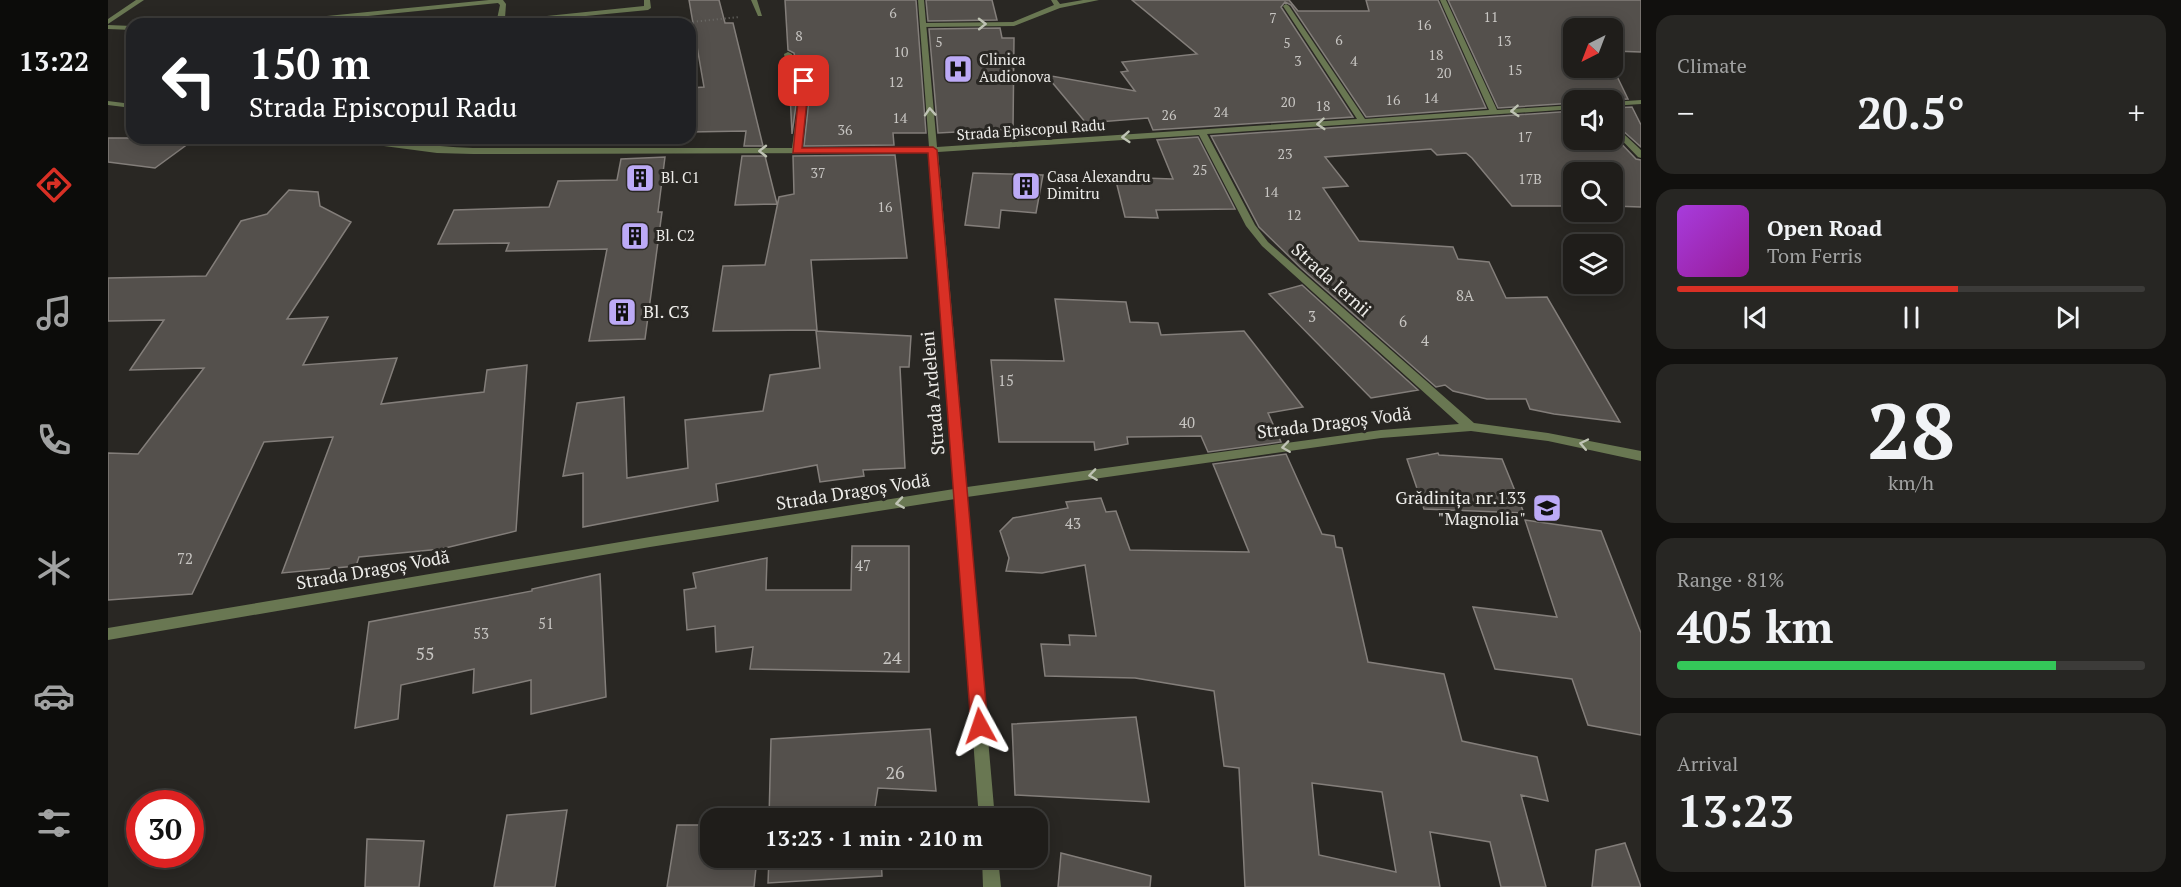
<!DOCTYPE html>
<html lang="en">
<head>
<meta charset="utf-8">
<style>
  :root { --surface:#1f1d1a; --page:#272623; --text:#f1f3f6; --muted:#a1a2a2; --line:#3c3b39; --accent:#d93025 }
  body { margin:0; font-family:"PT Serif",serif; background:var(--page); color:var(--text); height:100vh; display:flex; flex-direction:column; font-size:22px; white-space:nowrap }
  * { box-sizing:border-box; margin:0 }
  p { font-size:20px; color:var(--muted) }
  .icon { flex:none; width:33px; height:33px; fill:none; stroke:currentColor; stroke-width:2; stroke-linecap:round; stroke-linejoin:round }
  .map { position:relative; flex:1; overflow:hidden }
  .drawer { display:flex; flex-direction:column; gap:15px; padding:15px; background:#11100e; width:540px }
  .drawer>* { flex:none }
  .top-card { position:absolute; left:18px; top:18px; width:570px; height:126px; border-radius:18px; box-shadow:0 3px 15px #0003,0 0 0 2px var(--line); background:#202124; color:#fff; overflow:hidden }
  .needle { width:39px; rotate:222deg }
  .fabs { position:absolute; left:1455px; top:18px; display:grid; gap:12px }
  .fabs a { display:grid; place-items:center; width:60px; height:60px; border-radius:12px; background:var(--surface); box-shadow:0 3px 15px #0003,0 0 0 2px var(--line); font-size:30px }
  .speed { position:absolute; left:18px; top:790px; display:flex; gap:12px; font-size:30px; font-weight:700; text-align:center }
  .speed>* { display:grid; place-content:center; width:78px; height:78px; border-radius:50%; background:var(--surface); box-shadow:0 3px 15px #0003,0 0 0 2px var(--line); line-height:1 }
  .speed .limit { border:9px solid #d22; background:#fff; color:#111 }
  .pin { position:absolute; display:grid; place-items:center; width:51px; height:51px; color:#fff; margin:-26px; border-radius:12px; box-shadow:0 3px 9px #0006 }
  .me { position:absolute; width:66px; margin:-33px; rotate:355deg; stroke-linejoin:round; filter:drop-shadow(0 0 4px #0008) }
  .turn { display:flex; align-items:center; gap:21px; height:126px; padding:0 24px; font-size:27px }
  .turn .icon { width:78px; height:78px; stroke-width:2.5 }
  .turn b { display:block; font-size:42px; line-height:51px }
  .big { font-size:45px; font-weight:700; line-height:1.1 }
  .drawer .widget { flex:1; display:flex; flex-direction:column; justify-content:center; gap:9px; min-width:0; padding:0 21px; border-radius:18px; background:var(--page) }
  .drawer .dial { align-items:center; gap:0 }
  .dial b { font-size:78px; line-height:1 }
  .song { display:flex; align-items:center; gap:18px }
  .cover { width:72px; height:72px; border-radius:9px; background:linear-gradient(135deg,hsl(280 70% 55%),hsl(300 70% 35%)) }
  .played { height:6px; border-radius:3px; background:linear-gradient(90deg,var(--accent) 60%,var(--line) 60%) }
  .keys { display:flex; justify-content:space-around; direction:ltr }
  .heat { display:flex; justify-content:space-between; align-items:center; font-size:33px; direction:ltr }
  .charge { height:9px; border-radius:4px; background:linear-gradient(90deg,#34c759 81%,var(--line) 0) }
  .trip { position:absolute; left:592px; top:808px; width:348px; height:60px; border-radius:18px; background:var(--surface); box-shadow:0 3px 15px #0003,0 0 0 2px var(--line); font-weight:700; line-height:60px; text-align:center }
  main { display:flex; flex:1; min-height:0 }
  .tab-bar { display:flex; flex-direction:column; width:108px; justify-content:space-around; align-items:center; background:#0c0c0a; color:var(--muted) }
  .tab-bar .icon { width:42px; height:42px }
  .tab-bar .current { color:var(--accent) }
  .tab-bar b { font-size:27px; color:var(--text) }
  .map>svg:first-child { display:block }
  .building { fill:#54504c; stroke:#837e7a; stroke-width:1.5; fill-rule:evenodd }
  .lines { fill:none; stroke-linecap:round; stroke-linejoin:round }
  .path { stroke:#6b6a66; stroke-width:2; stroke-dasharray:1 3; stroke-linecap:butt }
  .lane { fill:#697752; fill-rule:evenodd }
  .street { fill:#697752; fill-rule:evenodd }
  .oneway { stroke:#bfc3b4 }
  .route { fill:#d93025; stroke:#8d1f18; stroke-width:1.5 }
  .labels { text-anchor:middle; stroke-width:6; stroke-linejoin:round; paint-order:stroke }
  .far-number-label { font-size:14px; fill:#c7c5c2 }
  .far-poi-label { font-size:15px; fill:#edece9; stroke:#292723; text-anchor:start }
  .far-street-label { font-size:15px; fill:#edece9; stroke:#292723 }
  .number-label { font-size:15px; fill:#c7c5c2 }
  .street-label { font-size:18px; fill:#edece9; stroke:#292723 }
  .poi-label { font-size:18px; fill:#edece9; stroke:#292723; text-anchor:start }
  .near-number-label { font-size:18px; fill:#c7c5c2 }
</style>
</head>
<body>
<main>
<nav class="tab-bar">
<b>13:22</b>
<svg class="icon current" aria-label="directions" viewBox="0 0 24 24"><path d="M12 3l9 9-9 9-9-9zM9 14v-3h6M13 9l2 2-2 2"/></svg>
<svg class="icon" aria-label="music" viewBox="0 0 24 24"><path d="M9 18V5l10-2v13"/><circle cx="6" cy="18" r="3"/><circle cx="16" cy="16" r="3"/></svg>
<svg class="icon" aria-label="phone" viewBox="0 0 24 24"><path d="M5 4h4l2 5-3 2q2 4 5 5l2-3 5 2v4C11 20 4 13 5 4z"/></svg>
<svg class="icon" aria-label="climate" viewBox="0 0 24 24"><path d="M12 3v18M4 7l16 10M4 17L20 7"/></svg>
<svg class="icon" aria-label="car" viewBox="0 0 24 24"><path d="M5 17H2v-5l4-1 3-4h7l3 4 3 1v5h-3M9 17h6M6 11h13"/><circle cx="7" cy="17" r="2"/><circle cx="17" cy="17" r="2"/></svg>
<svg class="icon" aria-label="filters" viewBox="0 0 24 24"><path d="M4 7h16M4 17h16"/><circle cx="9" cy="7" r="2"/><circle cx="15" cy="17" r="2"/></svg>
</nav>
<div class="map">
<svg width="1533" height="887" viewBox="0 0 1533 887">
  <rect width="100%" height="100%" fill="#292723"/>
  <path class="building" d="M581,0h30l6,23h8l30,123h-19l2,-15 -56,1v-44l14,-1z
    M677,0h131l10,133h-33l1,12 -90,1 7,-65 -14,-15 -3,-13 -6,-3z
    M818,0h66l5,20 -69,1z
    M1024,0h157l9,11h71l-3,-11h72l48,108 -120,9 -75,-112 -6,-3 -4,5 72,110 -200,13 -5,-12 -62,5 -40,-48 89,16 -14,-19 7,-1 -6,-9 75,-8z
    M1340,0h193v52l-29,-1v-23h-38v40h38v-2l16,33 -54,1v3l-76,5z
    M892,28l2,10h12l-1,91 -75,4 -9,-104z
    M681,73l10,10 -7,51z
    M1524,107l9,18v22l-29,-26v-13z
    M1466,111v29h38v-6l24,25 5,1v47l-29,-1v-34h-38v34h-62l-40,-48 -6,-5 -29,2 -6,-6 -106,8 23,29 -25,2 36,53 94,6 5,12 31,3 17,36 41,-1 73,125 -66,-8 -24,-5 -4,-10h-39l-34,-8 -8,-6 -9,2 -135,-119 -42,-41 -48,-91z
    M1090,137l37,72 -79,1 2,8 -33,-1 -10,-40 58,2 -16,-39z
    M0,138h88l-41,30 -47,-6z
    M787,155l12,103 -96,2 6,70 -104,1 10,-65 42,-1 14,-68 15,-3 -1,-38z
    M634,156h23l12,48 -42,1z
    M557,157l-7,55h4l-17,127 -56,2 18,-92 -101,2 3,-8 -71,1 16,-34 95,-3 9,-26 59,-1 4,-21z
    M865,173l70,2 -7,38 -35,-3 -2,18 -34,-3z
    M181,190l29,2 2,14 31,16 -64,97 41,-2 -25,48 94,-7 -16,46 103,-12 3,-22 40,-5 -11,166 -75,18 -82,8 -3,9 -74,7 51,-136 -69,5 -72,152 -84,6v-147l30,1 66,-86 -74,2 34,-50 -56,1v-43l98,-2 35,-55 26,-7z
    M1194,285l116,105 -47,8 -102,-104z
    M947,299l71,3 4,20 28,1 3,12 83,-4 59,76 -35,6 13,29 -73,10 -7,-16 -74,1 1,7 -33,6 -1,-8h-95l-8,-82 73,1z
    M708,331l95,5 -2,31h-9l5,101 -42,2 1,6 -44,6 -3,-17 -101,19 2,17 -135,26v-54l-20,3 14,-73 47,-6 3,81 61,-10 -3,-48 78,-9 7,-36 50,-7z
    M1330,453l1,2 63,4 22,54 -100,-4 -17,-50z
    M1178,454l36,80 12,2 2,11 6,1 26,114 76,12 18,67 75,16 11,44 -27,-6 25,92h-45l-11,-45 -60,-10 10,55h-195l-6,-119 -15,-2 -10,-75 -79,-13 -90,-2 -4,-32 29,1 -1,-10 27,1 -11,-71 -43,8 -36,-2 3,-13 -9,-27 13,-13 55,-10 -2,-6 35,-4 5,14 10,-1 14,39 119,2 -36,-88zM1204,783l70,9 14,80 -77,-17z
    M1417,520l76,11 40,102v102l-53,-10 -16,-46 -77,-10 -22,-62 84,10z
    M744,546h57v126l-159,-3 3,-22 -37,5 -1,-26 -28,4 -3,-40 12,-2 -3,-15 74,-15 -1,32h85z
    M492,574l6,123 -75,17v-34l-58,13 1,-24 -73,16 -3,34 -43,9 14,-106 163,-31v-2z
    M1028,717l13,85 -134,-7 -3,-71z
    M822,729l6,62 -58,-3 -3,19 3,1 1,11h-110l2,-80z
    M459,810l-12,77h-61l13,-72z
    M569,825h34v33h46l-3,29h-87z
    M259,839l57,2 -5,46h-54z
    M1517,843l16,44h-49l4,-37z
    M953,853l90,23 -1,11h-92z
    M661,858h112l1,18 -114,7z"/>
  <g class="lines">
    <path class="path" d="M565,24l66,-7"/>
    <path class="lane" d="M381,0h14l3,4 -1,14 2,2 137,-14v-6h6l1,8 -3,2 -144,14 -7,-5 3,-14 -2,-2 -210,21h-26l4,-2z
      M943,0h6l3,4 23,-4h16l-39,8 -46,18 -90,1 -4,-2 4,-2 89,-1 41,-17z
      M0,25l24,1v4l-24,-1z"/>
    <path class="street" d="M28,0h8l-36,24v-5z
      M643,0h6l5,16h-4z
      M810,0h6l13,147 420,-28 -74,-113 3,-2 3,2 76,113 124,-9 -49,-110h6l51,110 77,-5v4l-367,25 48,91 13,17 206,181 74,10 93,18v10l-93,-20 -77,-10 -90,7 -414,59 28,322h-16l-24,-320 -305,48 -542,93v-12l542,-91 304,-48 -25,-336 -456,1 -36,-1 -91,-12 -4,-3c44,0 87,9 131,10h319l9,-66 -14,-14 -3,-14 4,-2 4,2 3,13 14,14 -8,67 128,-1zM1091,135l47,91 16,20 197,178 -78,6 -414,57 -29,-335z
      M1533,100v4l-29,2v-4z
      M0,101l24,3v4l-24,-3z
      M1504,123l29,27v8l-3,-1 -26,-27z
      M874,858h16l3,29h-18z"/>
  </g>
  <defs><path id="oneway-chevron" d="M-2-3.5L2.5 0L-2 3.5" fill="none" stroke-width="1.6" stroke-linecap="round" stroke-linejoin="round" transform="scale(1.5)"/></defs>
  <g class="oneway">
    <use href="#oneway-chevron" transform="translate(874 24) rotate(-1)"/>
    <use href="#oneway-chevron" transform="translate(1407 111) rotate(176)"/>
    <use href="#oneway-chevron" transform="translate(822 112) rotate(-94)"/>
    <use href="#oneway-chevron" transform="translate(1213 124) rotate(176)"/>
    <use href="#oneway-chevron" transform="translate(1018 137) rotate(176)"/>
    <use href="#oneway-chevron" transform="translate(655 151) rotate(180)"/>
    <use href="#oneway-chevron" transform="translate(1476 444) rotate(-168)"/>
    <use href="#oneway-chevron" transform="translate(1178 447) rotate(172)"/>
    <use href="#oneway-chevron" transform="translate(985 475) rotate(172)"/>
    <use href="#oneway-chevron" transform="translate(792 503) rotate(171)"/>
  </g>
  <path class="route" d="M696,78l5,3 -7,67 131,-1 4,3 51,576 -2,6 -6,2 -7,-2 -2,-6 -43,-573h-135l7,-72z"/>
  <defs>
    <g id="hospital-square" transform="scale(1.5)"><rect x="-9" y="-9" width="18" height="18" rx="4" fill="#bcaaf6" stroke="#292723"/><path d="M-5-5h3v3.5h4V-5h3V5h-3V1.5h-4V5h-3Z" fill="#111"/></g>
    <g id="building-square" transform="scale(1.5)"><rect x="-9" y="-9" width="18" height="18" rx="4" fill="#bcaaf6" stroke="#292723"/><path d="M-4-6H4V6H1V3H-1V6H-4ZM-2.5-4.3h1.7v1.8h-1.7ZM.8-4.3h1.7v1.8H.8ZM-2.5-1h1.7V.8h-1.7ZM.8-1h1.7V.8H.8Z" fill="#111"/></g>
    <g id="school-square" transform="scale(1.5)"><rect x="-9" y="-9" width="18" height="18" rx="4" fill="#bcaaf6" stroke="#292723"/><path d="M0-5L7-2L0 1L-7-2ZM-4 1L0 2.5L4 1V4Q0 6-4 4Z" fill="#111"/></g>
  </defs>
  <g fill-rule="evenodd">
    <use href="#hospital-square" x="850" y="69"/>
    <use href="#building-square" x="532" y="178"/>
    <use href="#building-square" x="918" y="186"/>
    <use href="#building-square" x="527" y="236"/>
    <use href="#building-square" x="514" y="312"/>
    <use href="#school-square" x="1439" y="508"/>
  </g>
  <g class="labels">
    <g class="far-number-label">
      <text x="785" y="18">6</text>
      <text x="1383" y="22">11</text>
      <text x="1165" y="23">7</text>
      <text x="1316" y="30">16</text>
      <text x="691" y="41">8</text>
      <text x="1231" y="45">6</text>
      <text x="1396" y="46">13</text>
      <text x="831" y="47">5</text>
      <text x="1179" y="48">5</text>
      <text x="793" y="57">10</text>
      <text x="1328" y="60">18</text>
      <text x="1190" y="66">3</text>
      <text x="1246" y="66">4</text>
      <text x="1407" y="75">15</text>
      <text x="1336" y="78">20</text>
      <text x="788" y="87">12</text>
      <text x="1323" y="103">14</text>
      <text x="1285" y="105">16</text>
      <text x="1180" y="107">20</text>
      <text x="1215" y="111">18</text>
      <text x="1113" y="117">24</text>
      <text x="1061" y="120">26</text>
      <text x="792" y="123">14</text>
      <text x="737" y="135">36</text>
      <text x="1417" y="142">17</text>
      <text x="1177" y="159">23</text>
      <text x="1092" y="175">25</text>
      <text x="710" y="178">37</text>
      <text x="1422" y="184">17B</text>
      <text x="1163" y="197">14</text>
      <text x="777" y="212">16</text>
      <text x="1186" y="220">12</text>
    </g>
    <g class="far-poi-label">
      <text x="871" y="65">Clinica<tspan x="871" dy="17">Audionova</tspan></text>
      <text x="939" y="182">Casa Alexandru<tspan x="939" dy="17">Dimitru</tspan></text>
      <text x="553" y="183">Bl. C1</text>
      <text x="548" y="241">Bl. C2</text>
    </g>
    <g class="far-street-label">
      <text transform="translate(923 130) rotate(-4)" y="5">Strada Episcopul Radu</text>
    </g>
    <g class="number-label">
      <text x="1357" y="301">8A</text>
      <text x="1204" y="322">3</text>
      <text x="1295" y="327">6</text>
      <text x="1317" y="346">4</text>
      <text x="898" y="386">15</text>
      <text x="1079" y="428">40</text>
      <text x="965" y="529">43</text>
      <text x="77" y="564">72</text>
      <text x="755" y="571">47</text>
      <text x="438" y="629">51</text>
      <text x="373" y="639">53</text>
    </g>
    <g class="street-label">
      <text transform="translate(1223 280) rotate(42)" y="6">Strada Iernii</text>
      <text transform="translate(825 393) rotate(-95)" y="6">Strada Ardeleni</text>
      <text transform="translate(1226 423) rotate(-7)" y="6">Strada Dragoș Vodă</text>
      <text transform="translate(745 492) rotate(-9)" y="6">Strada Dragoș Vodă</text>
      <text transform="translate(265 570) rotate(-10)" y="6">Strada Dragoș Vodă</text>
    </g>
    <g class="poi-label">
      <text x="535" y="318">Bl. C3</text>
      <text x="1418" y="504" text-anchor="end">Grădinița nr.133<tspan x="1418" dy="21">"Magnolia"</tspan></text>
    </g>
    <g class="near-number-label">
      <text x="317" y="660">55</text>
      <text x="784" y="664">24</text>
      <text x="787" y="779">26</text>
    </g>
  </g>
</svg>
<div class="fabs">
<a><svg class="needle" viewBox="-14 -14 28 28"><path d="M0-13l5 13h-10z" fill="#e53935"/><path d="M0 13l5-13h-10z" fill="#a1a2a2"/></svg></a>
<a><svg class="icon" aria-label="sound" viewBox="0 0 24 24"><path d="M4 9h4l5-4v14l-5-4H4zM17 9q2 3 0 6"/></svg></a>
<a><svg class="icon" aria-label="search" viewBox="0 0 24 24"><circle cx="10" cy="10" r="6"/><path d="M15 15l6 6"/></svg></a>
<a><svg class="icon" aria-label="layers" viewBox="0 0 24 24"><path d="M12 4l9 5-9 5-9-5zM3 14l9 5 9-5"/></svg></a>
</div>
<div class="speed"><div class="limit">30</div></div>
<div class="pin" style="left:696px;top:81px;background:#d93025"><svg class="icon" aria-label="arrive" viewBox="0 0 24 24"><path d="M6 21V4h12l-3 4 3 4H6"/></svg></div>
<svg class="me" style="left:872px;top:726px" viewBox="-20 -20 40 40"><path d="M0-17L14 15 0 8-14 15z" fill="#d93025" stroke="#fff" stroke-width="4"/></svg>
<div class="trip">13:23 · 1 min · 210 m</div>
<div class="top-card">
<div class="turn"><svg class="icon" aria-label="left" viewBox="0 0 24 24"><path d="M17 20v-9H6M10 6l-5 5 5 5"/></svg><div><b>150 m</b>Strada Episcopul Radu</div></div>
</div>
</div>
<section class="drawer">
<div class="widget"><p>Climate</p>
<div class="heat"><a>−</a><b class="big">20.5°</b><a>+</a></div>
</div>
<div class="widget">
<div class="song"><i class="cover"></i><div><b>Open Road</b><p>Tom Ferris</p></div></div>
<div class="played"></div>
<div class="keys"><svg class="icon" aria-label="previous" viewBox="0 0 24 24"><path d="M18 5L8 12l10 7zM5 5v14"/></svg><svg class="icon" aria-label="pause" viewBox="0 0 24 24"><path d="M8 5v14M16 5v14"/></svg><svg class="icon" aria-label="next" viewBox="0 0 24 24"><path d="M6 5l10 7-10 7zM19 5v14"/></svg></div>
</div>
<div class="widget dial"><b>28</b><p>km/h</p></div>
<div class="widget"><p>Range · 81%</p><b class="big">405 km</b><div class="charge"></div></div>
<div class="widget"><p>Arrival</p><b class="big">13:23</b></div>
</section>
</main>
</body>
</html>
